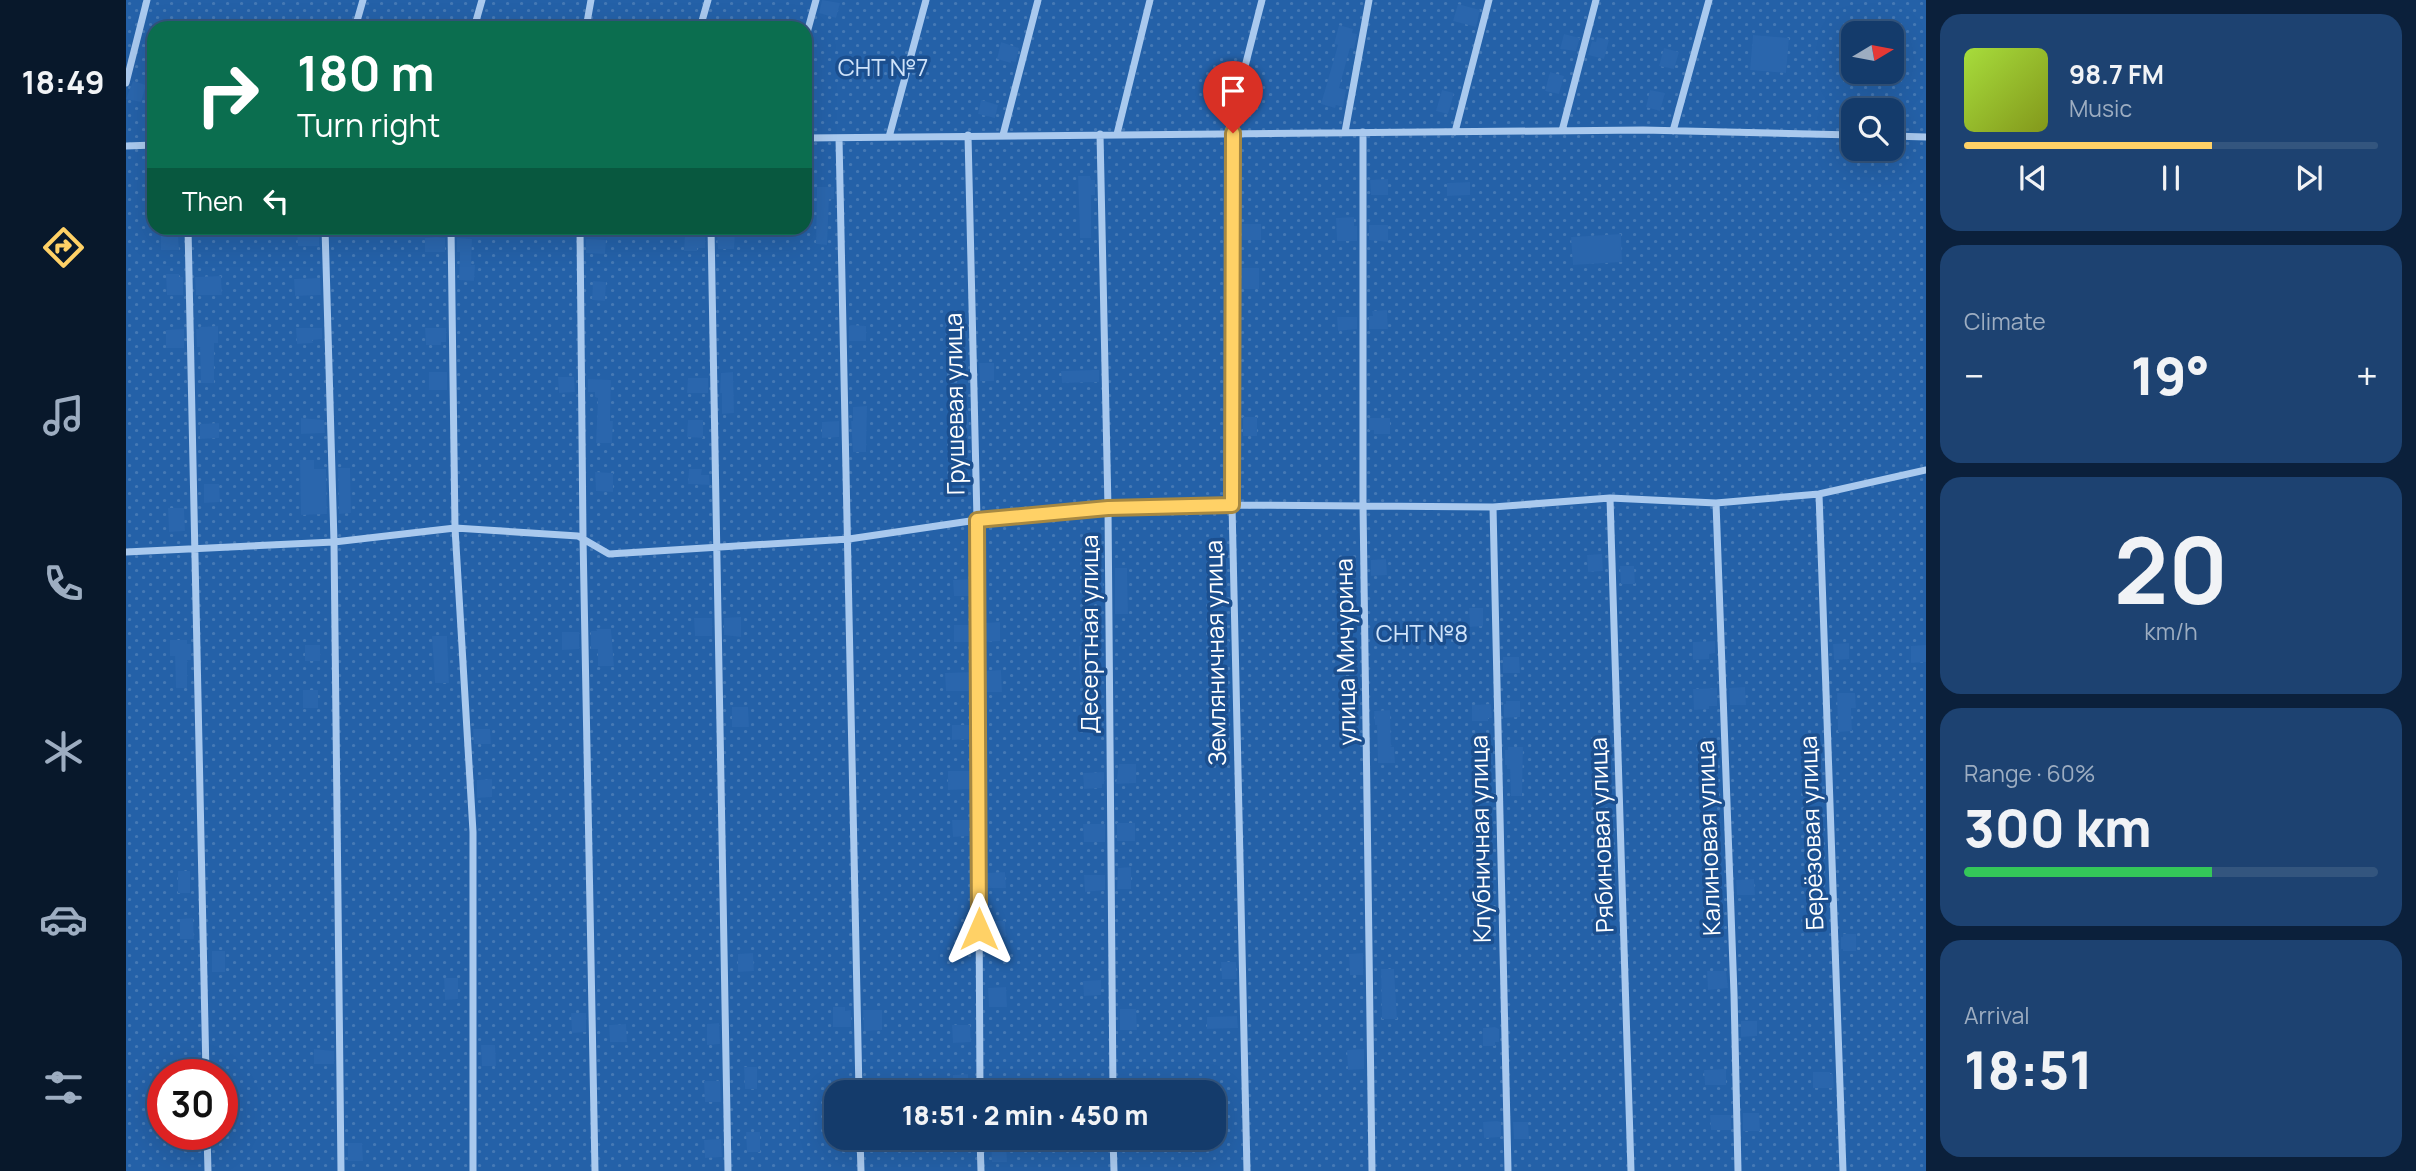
<!DOCTYPE html>
<html lang="en">
<head>
<meta charset="utf-8">
<style>
  :root { --surface:#143b6b; --page:#1d4271; --text:#f1f3f6; --muted:#9dadc1; --line:#33557e; --accent:#ffd166 }
  body { margin:0; font-family:Manrope,sans-serif; background:var(--page); color:var(--text); height:100vh; display:flex; flex-direction:column; font-size:26px; white-space:nowrap }
  * { box-sizing:border-box; margin:0 }
  p { font-size:23px; color:var(--muted) }
  .icon { flex:none; width:38px; height:38px; fill:none; stroke:currentColor; stroke-width:2; stroke-linecap:round; stroke-linejoin:round }
  .map { position:relative; flex:1; overflow:hidden }
  .panel { display:flex; flex-direction:column; gap:14px; padding:14px; background:#0b203b; width:490px }
  .panel>* { flex:none }
  .top-card { position:absolute; left:21px; top:21px; width:665px; height:214px; border-radius:21px; box-shadow:0 7px 28px #0002,0 0 0 2px var(--line); background:#0b6e4f; color:#fff; overflow:hidden }
  .needle { width:46px; rotate:80deg }
  .controls { position:absolute; left:1715px; top:21px; display:grid; gap:14px }
  .controls a { display:grid; place-items:center; width:63px; height:63px; border-radius:14px; background:var(--surface); box-shadow:0 7px 28px #0002,0 0 0 2px var(--line); font-size:35px }
  .speed { position:absolute; left:21px; top:1059px; display:flex; gap:14px; font-size:35px; font-weight:700; text-align:center }
  .speed>* { display:grid; place-content:center; width:91px; height:91px; border-radius:50%; background:var(--surface); box-shadow:0 7px 28px #0002,0 0 0 2px var(--line); line-height:1 }
  .speed .limit { border:10px solid #d22; background:#fff; color:#111 }
  .pin { position:absolute; display:grid; place-items:center; width:60px; height:60px; color:#fff; margin:-72px -30px; border-radius:50% 50% 50% 0; rotate:-45deg; box-shadow:0 0 7px #0007 }
  .pin .icon { rotate:45deg }
  .me { position:absolute; width:77px; margin:-38px; rotate:0deg; stroke-linejoin:round; filter:drop-shadow(0 0 5px #0008) }
  .turn { display:flex; align-items:center; gap:24px; height:147px; padding:0 35px; font-size:32px }
  .turn .icon { width:91px; height:91px; stroke-width:2.5 }
  .turn b { display:block; font-size:49px; line-height:60px }
  .then { display:flex; align-items:center; height:66px; padding:0 35px; background:#0003; gap:14px; font-size:26px }
  .big { font-size:52px; font-weight:800; line-height:1.1 }
  .panel .tile { flex:1; display:flex; flex-direction:column; justify-content:center; gap:10px; min-width:0; padding:0 24px; border-radius:21px; background:var(--page) }
  .panel .dial { align-items:center; gap:0 }
  .dial b { font-size:91px; line-height:1 }
  .song { display:flex; align-items:center; gap:21px }
  .cover { width:84px; height:84px; border-radius:10px; background:linear-gradient(135deg,hsl(80 70% 55%),hsl(70 70% 35%)) }
  .played { height:7px; border-radius:4px; background:linear-gradient(90deg,var(--accent) 60%,var(--line) 60%) }
  .keys { display:flex; justify-content:space-around; direction:ltr }
  .heat { display:flex; justify-content:space-between; align-items:center; font-size:38px; direction:ltr }
  .charge { height:10px; border-radius:5px; background:linear-gradient(90deg,#34c759 60%,var(--line) 0) }
  .trip { position:absolute; left:698px; top:1080px; width:402px; height:70px; border-radius:21px; background:var(--surface); box-shadow:0 7px 28px #0002,0 0 0 2px var(--line); font-weight:800; line-height:70px; text-align:center }
  main { display:flex; flex:1; min-height:0 }
  .tab-bar { display:flex; flex-direction:column; width:126px; justify-content:space-around; align-items:center; background:#08182b; color:var(--muted) }
  .tab-bar .icon { width:49px; height:49px }
  .tab-bar .on { color:var(--accent) }
  .tab-bar b { font-size:32px; color:var(--text) }
  .map>svg:first-child { display:block }
  .garden { fill:url(#garden-dots); fill-rule:evenodd }
  .building { fill:#2a66ad }
  .lines { fill:none; stroke-linecap:round; stroke-linejoin:round }
  .minor { stroke:#a9c9ee; stroke-width:7 }
  .route-casing { stroke:#a68842; stroke-width:18 }
  .route { stroke:#ffd166; stroke-width:12 }
  .labels { text-anchor:middle; stroke-width:7; stroke-linejoin:round; paint-order:stroke }
  .park-label { font-size:24px; fill:#cfe3fa; stroke:#1b4f8f }
  .street-label { font-size:24px; fill:#fff; stroke:#1b4f8f }
</style>
</head>
<body>
<main>
<nav class="tab-bar">
<b>18:49</b>
<svg class="icon on" aria-label="directions" viewBox="0 0 24 24"><path d="M12 3l9 9-9 9-9-9zM9 14v-3h6M13 9l2 2-2 2"/></svg>
<svg class="icon" aria-label="music" viewBox="0 0 24 24"><path d="M9 18V5l10-2v13"/><circle cx="6" cy="18" r="3"/><circle cx="16" cy="16" r="3"/></svg>
<svg class="icon" aria-label="phone" viewBox="0 0 24 24"><path d="M5 4h4l2 5-3 2q2 4 5 5l2-3 5 2v4C11 20 4 13 5 4z"/></svg>
<svg class="icon" aria-label="climate" viewBox="0 0 24 24"><path d="M12 3v18M4 7l16 10M4 17L20 7"/></svg>
<svg class="icon" aria-label="car" viewBox="0 0 24 24"><path d="M5 17H2v-5l4-1 3-4h7l3 4 3 1v5h-3M9 17h6M6 11h13"/><circle cx="7" cy="17" r="2"/><circle cx="17" cy="17" r="2"/></svg>
<svg class="icon" aria-label="filters" viewBox="0 0 24 24"><path d="M4 7h16M4 17h16"/><circle cx="9" cy="7" r="2"/><circle cx="15" cy="17" r="2"/></svg>
</nav>
<div class="map">
<svg width="1800" height="1171" viewBox="0 0 1800 1171">
  <defs>
    <pattern id="garden-dots" width="8" height="8" patternUnits="userSpaceOnUse" patternTransform="scale(1.75)"><rect width="8" height="8" fill="#2461a8"/><path d="M2 2h.1M6 6h.1" fill="none" stroke="#4579b5" stroke-width="1.8" stroke-linecap="round"/></pattern>
  </defs>
  <rect width="100%" height="100%" fill="#1b4f8f"/>
  <path class="garden" d="M0,0h1800v1171h-1800zM28,28h651v200h-651zM1727,33h39v39h-39zM1727,110h39v39h-39zM37,1074h59v60h-59zM710,1092h378v46h-378z"/>
  <path class="building" d="M696,0l18,3 -4,15 -17,-5z
    M1332,4l22,6 -4,17 -23,-6z
    M1213,25l14,4 -1,4 5,1 -3,15 -4,-1 -11,40 7,2 -3,17 -7,-2 -1,3 -14,-4 17,-59 -4,-1z
    M1438,34l16,4 -4,13 -16,-2z
    M1627,35l36,3 -3,35 -36,-3z
    M1471,37l12,3 -5,19 -16,-4 4,-14 4,1z
    M875,42l18,6 -3,14 -5,-1v2l-14,-4z
    M1538,48l15,4 -5,17 -15,-3z
    M1424,72l14,4 -5,18 -14,-3z
    M7,81l13,4 -5,17 -15,-3z
    M1316,90l12,3 -6,21 -12,-3z
    M1524,90l15,3 -5,18 -14,-4z
    M855,100l17,5 -3,13 -17,-4z
    M952,176h12l1,4h4v15h-4v43h-11z
    M1262,179v16h-17l-1,-15z
    M1344,182v13l-23,1v-13z
    M691,187h17v12h-5l-2,46 -11,-1z
    M1228,217v9h3v15h-20l-1,-23z
    M1116,224h19v16h-19z
    M1243,225h19v17l-19,-2z
    M594,231l15,1 -1,17h-16l-1,-14h3z
    M193,233v13h-21l-1,-12z
    M52,234l1,16h-18v-15z
    M559,234l20,1v13h-8v3h-13z
    M1495,234l1,28 -49,3 -2,-28z
    M310,237l9,1v14h-20v-14z
    M331,238l15,1 -1,26h4l-1,16 -15,-1 1,-28h-3z
    M460,239l20,1 -1,14 -19,-1z
    M1115,268h18v21h-17z
    M40,274h13v3h4v18h-16z
    M95,276l1,19h-26l-1,-18z
    M194,278l1,17 -26,1 -1,-17z
    M467,281l13,1 -1,19 -13,-1z
    M1261,310l1,19h-19v-13h4l-1,-5z
    M1211,317h20v12l-19,2z
    M819,319l21,3 1,15h-22z
    M725,325l15,1v15h-17v-15z
    M92,326v17h-4v40h-13l-1,-36h-3l-1,-18h3v-2z
    M170,328h26v11l-10,1 1,3 -16,1z
    M299,328h21v14h-5v3h-15z
    M58,329v19h-18v-18z
    M853,363h15v18h-14z
    M966,370h7v12l-37,1 -1,-12z
    M303,372h18v18h-18z
    M607,372l1,41 -12,1v-21h-2l1,-20z
    M432,377h16l1,15 -16,1z
    M562,378h20v15h-21z
    M462,379l23,1 -1,41h3l-1,22h-16l2,-45 -3,-1v-5h-7z
    M741,406l-1,46h-13l-2,-31h2v-14z
    M823,414h19l1,13 -3,3 1,32 -17,1z
    M1117,417h14v19h-14z
    M175,418l23,2 1,13 -24,1z
    M1243,418h21v16h-16v-4h-5z
    M562,420h15v18l-16,-1z
    M713,421v16l-17,1v-16z
    M93,423v15l-19,1v-15z
    M174,460h14v9h12l1,45 -26,1z
    M212,468h12l1,45 -12,1z
    M563,469h13l-1,6h8l1,10 -22,-1z
    M469,472l18,1v19l-17,-1z
    M78,484h15l1,18 -16,1z
    M42,508h16l1,23 -16,1z
    M1476,554l1,17 -15,1 -1,-17z
    M1260,559l1,16 -16,1v-16z
    M1494,566h14l1,18h-14z
    M989,568h12l1,46h-13z
    M976,574l1,14 -20,1v-14z
    M845,579v17h-17l-1,-16z
    M1343,608h14v18l-13,1z
    M615,617v20l-17,-2v-17z
    M568,618h18v18h-17z
    M874,622v19l-16,1v-19z
    M828,625h17l1,17h-18z
    M470,629h15l3,37h-16v-17h-7v-18h6z
    M436,632h17v17l-17,1z
    M306,636h15l2,47h-14z
    M44,640h17v4h4v16h-4v28h-11l-1,-32h-5z
    M1086,641h17v15h-16z
    M1589,641v12l-6,1v5l-16,1v-18z
    M1723,643v16l-15,1 -1,-16z
    M179,645h15v16h-15z
    M964,645l2,38h-12l-1,-37z
    M1800,645v17l-15,1v-17z
    M1377,657h16l1,16h-17z
    M875,670l1,22h-17v-21z
    M846,672v19h-26l-1,-18z
    M1619,687l1,18h-16l-1,-17z
    M1591,688v18h-8v3l-15,1 -1,-21z
    M177,690h15v18h-15z
    M1711,693h18l1,15h-5l1,23 -14,1z
    M1380,701h14v16l-16,1v-14h2z
    M1365,704l1,14h-4v3h-16v-16z
    M606,707h16l1,20h-17z
    M1264,710l1,37h3l1,16h-17l-1,-38h-2l-1,-14z
    M826,725h20v14l-20,1z
    M347,729h17l1,15h-17z
    M1469,742h16v15l-15,1z
    M1382,747h15l-1,49h-11l-1,-27h-3v-4h-2v-15h3z
    M1348,750h18l1,15 -19,1z
    M993,764h17v19l-20,1z
    M822,771h24v18l-24,1z
    M978,772v12h-2v4l-18,1 -1,-16z
    M366,779v18l-15,1v-18z
    M826,820h17v16l-16,1z
    M991,823h18v18h-18z
    M957,824h22v18h-21z
    M1696,828v20l-13,1 -1,-20z
    M1348,844h15v17h-14z
    M1005,867v22h-14l1,-21z
    M52,871h12v22h-12z
    M879,872l1,16h-20v-15z
    M958,875h21v15l-20,2z
    M1628,879l1,16h-18l-1,-15z
    M1346,891h15l1,18h-16z
    M67,918l1,21h-14v-20z
    M863,921h16l1,16h-17z
    M1717,934h13v17h-13v-2h-2v-12h2z
    M86,951h13v21h-13z
    M627,953l1,18 -16,1v-18z
    M1237,953v22h-13l-1,-21z
    M1095,962h15l1,17h-15z
    M1255,969h13l3,50h-15z
    M1581,971h19l2,17 -20,2z
    M318,978h14v21l-13,1z
    M975,980v15l-17,1 -1,-15z
    M880,987l1,20h-18l-1,-19z
    M707,1007h12v4l6,-1v17h-18z
    M994,1009h16l1,21h-17z
    M737,1010h19v20l-18,1z
    M445,1013h15v19l-14,1z
    M1111,1016l1,12 -31,1v-12z
    M1615,1021h16v15l-16,1z
    M593,1023l1,21 -13,1v-21z
    M500,1024l1,18h-17l-1,-17z
    M826,1025h18l1,17 -18,1z
    M1369,1027l4,2v13h-4v4h-12v-18z
    M355,1045h14l1,21h-14z
    M188,1049l20,2v13h-20z
    M1238,1049v20l-16,1 -1,-20z
    M618,1067h13v22h-12z
    M1600,1069v16h-21l-1,-15z
    M1687,1072h17v2h3l1,14h-21z
    M842,1074l1,17 -16,1v-17z
    M578,1081h16l1,21h-16z
    M1617,1113h16l1,18h-17z
    M1584,1115h21v15h-20z
    M1371,1121l4,1v15l-17,1 -1,-16z
    M1387,1122h15l1,17h-15z
    M620,1132h14v20h-13z
    M595,1139l1,18 -17,1 -1,-18z
    M865,1141h15l1,21h-15z
    M222,1143h14l1,18h-15z"/>
  <g class="lines">
    <path class="minor" d="M229,28l8,-28
      M348,28l8,-28
      M460,28l5,-28
      M574,28l8,-28
      M679,40l11,-40
      M0,83l21,-83
      M1436,131l34,-131
      M1547,131l36,-131
      M1219,132l24,-132
      M1237,132v373l9,666
      M1329,132l34,-132
      M1102,133l34,-133
      M1107,133l-1,372 15,666
      M974,134l8,374 5,584
      M991,134l33,-134
      M842,135l9,385 3,572
      M877,135l35,-135
      M1766,136l34,1
      M763,137l37,-137
      M679,138l838,-8 210,5
      M713,138l20,954
      M0,146l28,-1
      M62,228l18,846
      M199,228l9,314 7,629
      M325,228l4,300 18,304v339
      M454,228l3,310 12,633
      M585,228l17,943
      M1693,494l24,677
      M1484,498l21,673
      M1590,503l18,491 4,177
      M1367,507l15,664
      M0,552l208,-10 121,-14 123,8 31,18 240,-15 128,-19 131,-12 124,-3 261,2 117,-9 106,5 103,-9 107,-24
      M81,1134l1,37
      M734,1138l1,33
      M854,1138l1,33
      M987,1138l1,33"/>
  </g>
  <g class="lines">
    <g class="route-casing">
      <path id="route" d="M853,929l-2,-409 131,-12 124,-3 1,-372"/>
    </g>
    <use href="#route" class="route"/>
  </g>
  <g class="labels">
    <g class="park-label">
      <text x="757" y="76">СНТ №7</text>
      <text x="1296" y="642">СНТ №8</text>
    </g>
    <g class="street-label">
      <text transform="translate(829 404) rotate(-91)" y="8">Грушевая улица</text>
      <text transform="translate(964 634) rotate(-90)" y="8">Десертная улица</text>
      <text transform="translate(1220 652) rotate(-91)" y="8">улица Мичурина</text>
      <text transform="translate(1090 653) rotate(-91)" y="8">Земляничная улица</text>
      <text transform="translate(1686 833) rotate(-92)" y="8">Берёзовая улица</text>
      <text transform="translate(1476 835) rotate(-92)" y="8">Рябиновая улица</text>
      <text transform="translate(1583 838) rotate(-92)" y="8">Калиновая улица</text>
      <text transform="translate(1355 839) rotate(-91)" y="8">Клубничная улица</text>
    </g>
  </g>
</svg>
<div class="controls">
<a><svg class="needle" viewBox="-14 -14 28 28"><path d="M0-13l5 13h-10z" fill="#e53935"/><path d="M0 13l5-13h-10z" fill="#9dadc1"/></svg></a>
<a><svg class="icon" aria-label="search" viewBox="0 0 24 24"><circle cx="10" cy="10" r="6"/><path d="M15 15l6 6"/></svg></a>
</div>
<div class="speed"><div class="limit">30</div></div>
<div class="pin" style="left:1107px;top:133px;background:#d93025"><svg class="icon" aria-label="arrive" viewBox="0 0 24 24"><path d="M6 21V4h12l-3 4 3 4H6"/></svg></div>
<svg class="me" style="left:853px;top:929px" viewBox="-20 -20 40 40"><path d="M0-17L14 15 0 8-14 15z" fill="#ffd166" stroke="#fff" stroke-width="4"/></svg>
<div class="trip">18:51 · 2 min · 450 m</div>
<div class="top-card">
<div class="turn"><svg class="icon" aria-label="right" viewBox="0 0 24 24"><path d="M7 20v-9h11M14 6l5 5-5 5"/></svg><div><b>180 m</b>Turn right</div></div>
<div class="then">Then<svg class="icon" aria-label="left" viewBox="0 0 24 24"><path d="M17 20v-9H6M10 6l-5 5 5 5"/></svg></div>
</div>
</div>
<section class="panel">
<div class="tile">
<div class="song"><i class="cover"></i><div><b>98.7 FM</b><p>Music</p></div></div>
<div class="played"></div>
<div class="keys"><svg class="icon" aria-label="previous" viewBox="0 0 24 24"><path d="M18 5L8 12l10 7zM5 5v14"/></svg><svg class="icon" aria-label="pause" viewBox="0 0 24 24"><path d="M8 5v14M16 5v14"/></svg><svg class="icon" aria-label="next" viewBox="0 0 24 24"><path d="M6 5l10 7-10 7zM19 5v14"/></svg></div>
</div>
<div class="tile"><p>Climate</p>
<div class="heat"><a>−</a><b class="big">19°</b><a>+</a></div>
</div>
<div class="tile dial"><b>20</b><p>km/h</p></div>
<div class="tile"><p>Range · 60%</p><b class="big">300 km</b><div class="charge"></div></div>
<div class="tile"><p>Arrival</p><b class="big">18:51</b></div>
</section>
</main>
</body>
</html>
